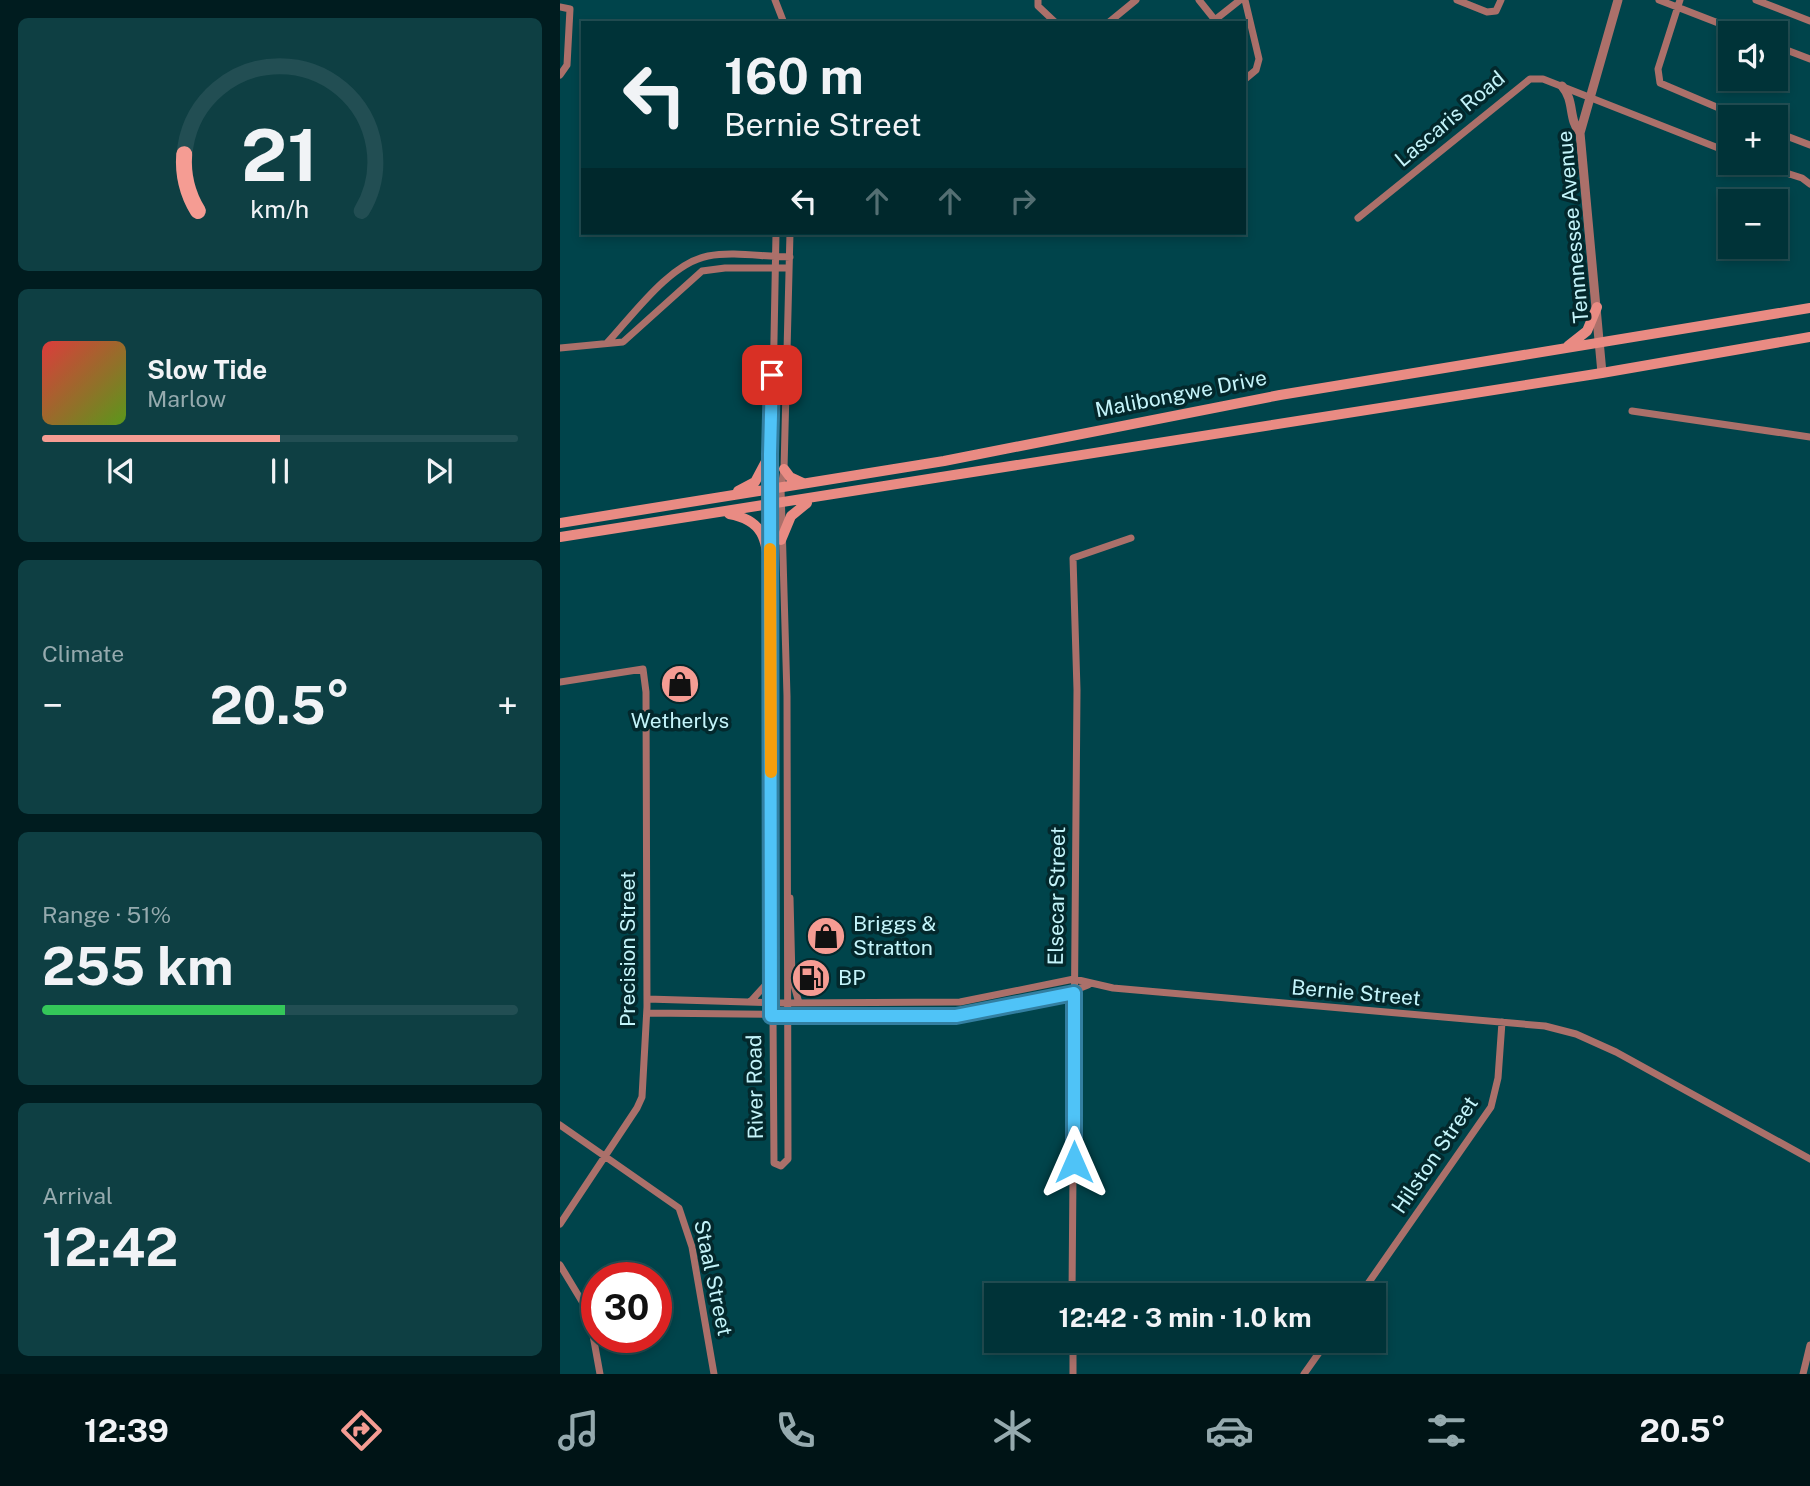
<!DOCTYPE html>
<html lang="en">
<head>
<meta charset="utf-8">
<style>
  :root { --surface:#003338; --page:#0e3f43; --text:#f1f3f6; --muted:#95aaae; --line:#224e53; --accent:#f59c93 }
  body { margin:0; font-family:"Public Sans",sans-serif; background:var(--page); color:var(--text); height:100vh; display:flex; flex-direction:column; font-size:26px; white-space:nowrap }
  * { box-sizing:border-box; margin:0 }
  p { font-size:23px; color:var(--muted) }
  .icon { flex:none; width:38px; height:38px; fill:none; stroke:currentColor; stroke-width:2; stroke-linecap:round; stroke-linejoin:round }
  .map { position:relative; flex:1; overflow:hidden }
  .panel { display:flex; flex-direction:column; gap:18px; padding:18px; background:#001c1f; width:560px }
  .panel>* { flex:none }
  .top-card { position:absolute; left:21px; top:21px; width:665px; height:214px; border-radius:0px; box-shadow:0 4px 10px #0003,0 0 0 2px var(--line); background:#003338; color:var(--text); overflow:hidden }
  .tools { position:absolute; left:1158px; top:21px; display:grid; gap:14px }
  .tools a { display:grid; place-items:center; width:70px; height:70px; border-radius:0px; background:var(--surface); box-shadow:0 4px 10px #0003,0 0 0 2px var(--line); font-size:35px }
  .speed { position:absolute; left:21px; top:1262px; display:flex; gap:14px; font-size:35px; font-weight:700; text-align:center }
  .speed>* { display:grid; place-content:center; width:91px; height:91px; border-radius:50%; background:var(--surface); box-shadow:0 4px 10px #0003,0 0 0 2px var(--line); line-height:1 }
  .speed .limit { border:10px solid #d22; background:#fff; color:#111 }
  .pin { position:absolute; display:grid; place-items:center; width:60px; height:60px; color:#fff; margin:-30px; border-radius:14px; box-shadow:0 4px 10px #0006 }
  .me { position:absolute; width:77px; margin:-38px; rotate:0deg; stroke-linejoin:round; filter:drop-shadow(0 0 5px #0008) }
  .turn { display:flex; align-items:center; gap:24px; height:147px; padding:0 28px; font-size:32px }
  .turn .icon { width:91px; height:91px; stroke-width:2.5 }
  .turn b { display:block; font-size:49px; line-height:60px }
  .lanes { display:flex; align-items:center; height:66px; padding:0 28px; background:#0003; justify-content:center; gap:35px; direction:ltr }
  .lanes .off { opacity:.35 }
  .big { font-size:52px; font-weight:700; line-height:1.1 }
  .panel .card { flex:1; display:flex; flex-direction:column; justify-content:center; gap:10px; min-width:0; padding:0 24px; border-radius:10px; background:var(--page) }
  .panel .dial { align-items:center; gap:0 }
  .dial svg { height:182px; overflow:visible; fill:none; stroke:var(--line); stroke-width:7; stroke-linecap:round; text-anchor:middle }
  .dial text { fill:var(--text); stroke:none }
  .song { display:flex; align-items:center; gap:21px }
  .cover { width:84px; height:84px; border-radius:10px; background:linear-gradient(135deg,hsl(0 70% 55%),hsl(90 70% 35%)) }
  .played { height:7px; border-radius:4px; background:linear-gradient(90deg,var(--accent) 50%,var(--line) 50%) }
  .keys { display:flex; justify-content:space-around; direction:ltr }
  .heat { display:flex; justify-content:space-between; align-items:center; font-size:38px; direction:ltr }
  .charge { height:10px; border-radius:5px; background:linear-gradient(90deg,#34c759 51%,var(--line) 0) }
  .trip { position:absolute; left:424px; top:1283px; width:402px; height:70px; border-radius:0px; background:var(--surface); box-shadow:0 4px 10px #0003,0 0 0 2px var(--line); font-weight:700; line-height:70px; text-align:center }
  .menu { display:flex; height:112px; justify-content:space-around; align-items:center; background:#001416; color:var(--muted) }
  .menu .icon { width:49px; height:49px }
  .menu .on { color:var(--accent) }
  .menu b { font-size:32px; color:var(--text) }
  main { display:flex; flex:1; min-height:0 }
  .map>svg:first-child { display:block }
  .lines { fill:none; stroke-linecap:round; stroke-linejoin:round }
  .minor { stroke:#ab706a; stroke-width:7 }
  .tertiary { stroke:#ab706a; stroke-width:9 }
  .secondary { stroke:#e98b83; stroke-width:10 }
  .route-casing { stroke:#337fa1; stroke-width:18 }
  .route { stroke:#4fc3f7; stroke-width:12 }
  .slow { stroke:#f59e0b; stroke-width:12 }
  .labels { text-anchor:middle; stroke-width:7; stroke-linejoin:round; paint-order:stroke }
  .street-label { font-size:21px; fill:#c4f4fa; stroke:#03282c }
  .poi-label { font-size:21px; fill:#c4f4fa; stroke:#03282c; text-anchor:start }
</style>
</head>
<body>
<main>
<section class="panel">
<div class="card dial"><svg viewBox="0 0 100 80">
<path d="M14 69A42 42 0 1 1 86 69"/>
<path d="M14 69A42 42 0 0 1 8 44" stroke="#f59c93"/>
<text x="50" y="56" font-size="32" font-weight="700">21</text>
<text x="50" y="72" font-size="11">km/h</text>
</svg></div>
<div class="card">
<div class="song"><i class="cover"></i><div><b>Slow Tide</b><p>Marlow</p></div></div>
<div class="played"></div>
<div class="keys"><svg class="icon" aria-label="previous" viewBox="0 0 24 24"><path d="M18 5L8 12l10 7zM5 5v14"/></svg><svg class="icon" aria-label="pause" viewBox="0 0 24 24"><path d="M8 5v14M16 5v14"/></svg><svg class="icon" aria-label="next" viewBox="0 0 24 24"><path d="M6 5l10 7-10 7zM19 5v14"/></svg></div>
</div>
<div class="card"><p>Climate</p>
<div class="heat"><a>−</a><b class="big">20.5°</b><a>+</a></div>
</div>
<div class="card"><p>Range · 51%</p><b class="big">255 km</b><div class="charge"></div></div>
<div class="card"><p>Arrival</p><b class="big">12:42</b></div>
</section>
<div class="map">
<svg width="1250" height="1374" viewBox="0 0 1250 1374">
  <rect width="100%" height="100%" fill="#00444b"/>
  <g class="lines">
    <path class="minor" d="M215,0l9,23
      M478,0v6l18,17
      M639,0l16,20
      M897,0l30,12 9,-1 5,-11
      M1099,0l85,33
      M1120,0l-22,69 2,14 80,34
      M1196,0l54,21
      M0,7l10,2 -3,56 -7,10
      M548,23l28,-23
      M651,23l29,-23
      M1216,46l34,13
      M684,80l12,-10 3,-11 -14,-59
      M1216,132l34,13
      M1195,163l47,15 8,6
      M798,218l172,-139h13l188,74
      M47,343c26,-28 63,-80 101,-87 26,-5 55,1 82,1
      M0,348l63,-6 79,-71 23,-3h64
      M1072,411l178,26
      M210,551l6,-318
      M210,577l4,586 7,3 7,-7 -1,-463 -6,-208 3,-19 6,-236
      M0,682l83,-13 3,23 1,315 -5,90 -5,11 -77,116
      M230,898l2,80 7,25
      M87,999l138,4 175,-1 114,-23 39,9 432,38 31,8 40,18 194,107
      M190,1002l20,-22
      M87,1013l309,3 104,-20 28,-11
      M0,1125l119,83 13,39 22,127
      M0,1265l29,48 11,61
      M512,1295l5,-605 -4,-132 58,-20
      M800,1295l131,-188 7,-29 4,-56
      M513,1340v34
      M744,1374l24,-34
      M1243,1374l7,-29"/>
    <path class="tertiary" d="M1002,86c13,15 6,33 18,47
      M1042,373l-22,-240 38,-133"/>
    <path class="secondary" d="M1008,346l19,-15 10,-24
      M224,469l6,8 13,6
      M178,491l17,-9 15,-28
      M169,514c40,7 37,32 41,65
      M0,523l384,-62 336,-66 530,-87
      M0,537l1042,-164 208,-36
      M221,540l10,-24 16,-13"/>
  </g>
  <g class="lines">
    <g class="route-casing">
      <path id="route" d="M212,375l-2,79 1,562h185l118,-23v169"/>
    </g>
    <use href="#route" class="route"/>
    <path class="slow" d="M210,549l1,223"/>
  </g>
  <defs>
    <g id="shop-disc" transform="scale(2.0125)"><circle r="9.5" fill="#f59c93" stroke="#03282c"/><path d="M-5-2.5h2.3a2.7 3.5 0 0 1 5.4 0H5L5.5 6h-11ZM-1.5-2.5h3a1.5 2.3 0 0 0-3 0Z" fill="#111"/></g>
    <g id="fuel-disc" transform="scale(2.0125)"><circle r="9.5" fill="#f59c93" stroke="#03282c"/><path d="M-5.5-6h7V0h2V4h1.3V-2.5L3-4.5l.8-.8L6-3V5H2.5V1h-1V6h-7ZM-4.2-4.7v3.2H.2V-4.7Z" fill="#111"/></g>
  </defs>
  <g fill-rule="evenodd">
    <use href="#shop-disc" x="120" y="684"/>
    <use href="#shop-disc" x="266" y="936"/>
    <use href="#fuel-disc" x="251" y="978"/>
  </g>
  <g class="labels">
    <g class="street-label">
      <text transform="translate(890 119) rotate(-40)" y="7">Lascaris Road</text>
      <text transform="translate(1013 227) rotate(-95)" y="7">Tennnessee Avenue</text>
      <text transform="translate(621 394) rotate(-11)" y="7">Malibongwe Drive</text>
      <text transform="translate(497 896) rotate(-89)" y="7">Elsecar Street</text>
      <text transform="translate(68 949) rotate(-90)" y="7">Precision Street</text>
      <text transform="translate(796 993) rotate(5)" y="7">Bernie Street</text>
      <text transform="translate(195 1087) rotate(-91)" y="7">River Road</text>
      <text transform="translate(875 1155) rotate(-56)" y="7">Hilston Street</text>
      <text transform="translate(153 1278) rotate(78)" y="7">Staal Street</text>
    </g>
    <g class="poi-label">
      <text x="120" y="728" text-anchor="middle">Wetherlys</text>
      <text x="293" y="931">Briggs &amp;<tspan x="293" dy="24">Stratton</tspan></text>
      <text x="278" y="985">BP</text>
    </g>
  </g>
</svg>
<div class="tools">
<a><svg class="icon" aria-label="sound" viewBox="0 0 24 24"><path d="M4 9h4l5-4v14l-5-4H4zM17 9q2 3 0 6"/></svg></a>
<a>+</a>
<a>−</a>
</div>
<div class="speed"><div class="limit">30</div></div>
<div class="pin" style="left:212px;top:375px;background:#d93025"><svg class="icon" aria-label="arrive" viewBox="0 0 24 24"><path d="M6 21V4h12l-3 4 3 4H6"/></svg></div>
<svg class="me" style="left:514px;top:1162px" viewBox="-20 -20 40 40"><path d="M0-17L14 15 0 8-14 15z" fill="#4fc3f7" stroke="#fff" stroke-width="4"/></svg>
<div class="trip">12:42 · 3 min · 1.0 km</div>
<div class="top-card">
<div class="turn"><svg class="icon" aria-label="left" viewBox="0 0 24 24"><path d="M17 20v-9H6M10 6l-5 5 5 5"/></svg><div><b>160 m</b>Bernie Street</div></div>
<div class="lanes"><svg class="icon" aria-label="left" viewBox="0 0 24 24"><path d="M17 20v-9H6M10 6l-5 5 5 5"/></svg><svg class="icon off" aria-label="ahead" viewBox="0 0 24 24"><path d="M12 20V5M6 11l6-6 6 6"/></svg><svg class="icon off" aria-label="ahead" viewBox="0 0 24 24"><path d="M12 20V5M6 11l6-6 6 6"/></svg><svg class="icon off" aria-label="right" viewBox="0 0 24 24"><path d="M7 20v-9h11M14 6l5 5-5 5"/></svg></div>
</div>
</div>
</main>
<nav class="menu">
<b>12:39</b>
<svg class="icon on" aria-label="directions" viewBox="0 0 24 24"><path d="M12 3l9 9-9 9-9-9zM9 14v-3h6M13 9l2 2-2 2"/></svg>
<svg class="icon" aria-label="music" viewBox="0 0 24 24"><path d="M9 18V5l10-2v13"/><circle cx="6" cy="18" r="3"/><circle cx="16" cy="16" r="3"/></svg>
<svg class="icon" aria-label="phone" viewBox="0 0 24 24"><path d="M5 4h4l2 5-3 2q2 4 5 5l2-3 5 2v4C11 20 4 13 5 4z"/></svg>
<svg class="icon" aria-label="climate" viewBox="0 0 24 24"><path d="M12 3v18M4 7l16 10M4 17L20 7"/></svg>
<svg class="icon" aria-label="car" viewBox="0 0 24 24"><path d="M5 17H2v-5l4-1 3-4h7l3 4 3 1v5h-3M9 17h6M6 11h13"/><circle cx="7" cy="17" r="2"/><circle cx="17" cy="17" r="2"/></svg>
<svg class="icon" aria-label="filters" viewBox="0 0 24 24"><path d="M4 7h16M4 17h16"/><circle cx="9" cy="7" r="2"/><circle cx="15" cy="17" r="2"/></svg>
<b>20.5°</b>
</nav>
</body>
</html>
